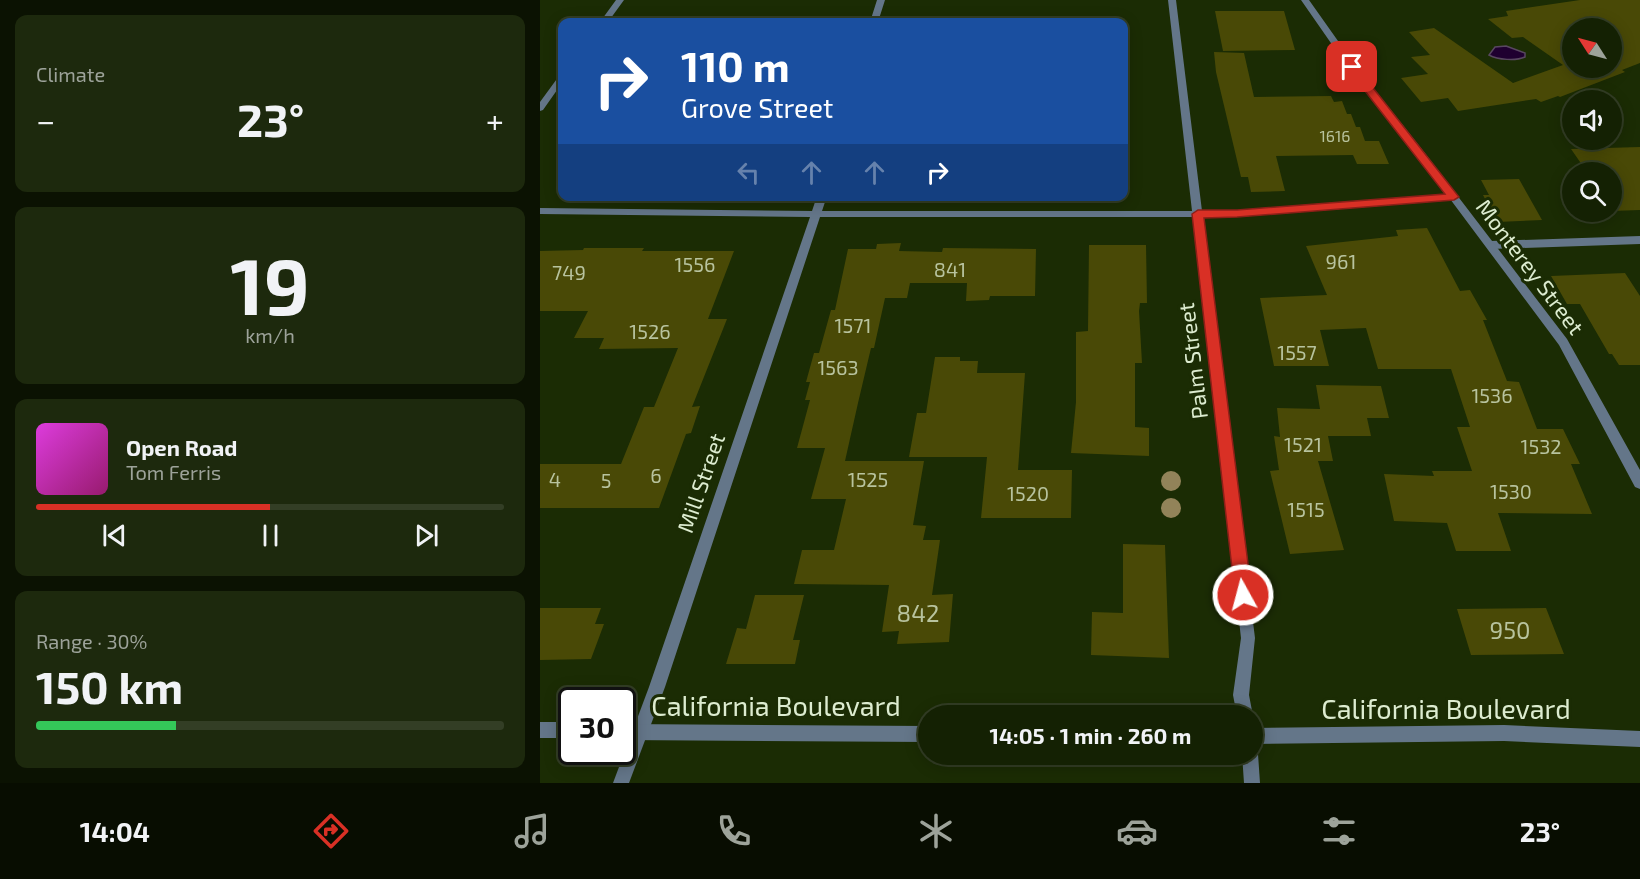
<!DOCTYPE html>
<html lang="en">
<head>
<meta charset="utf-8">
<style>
  :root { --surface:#142103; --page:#1d290d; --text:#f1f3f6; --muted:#9da39a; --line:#333e25; --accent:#d93025 }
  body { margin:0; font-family:"Exo 2",sans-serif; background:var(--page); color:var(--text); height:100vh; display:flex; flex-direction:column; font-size:22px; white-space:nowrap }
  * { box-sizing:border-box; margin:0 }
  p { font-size:20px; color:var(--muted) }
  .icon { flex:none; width:33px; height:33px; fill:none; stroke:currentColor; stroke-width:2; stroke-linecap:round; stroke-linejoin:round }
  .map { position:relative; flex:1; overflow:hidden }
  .drawer { display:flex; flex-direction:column; gap:15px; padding:15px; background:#0b1202; width:540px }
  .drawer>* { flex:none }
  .top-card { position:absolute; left:18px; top:18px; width:570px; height:183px; border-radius:12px; box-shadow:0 3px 15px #0003,0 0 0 2px var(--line); background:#1a4fa0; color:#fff; overflow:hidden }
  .needle { width:39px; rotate:306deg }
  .tools { position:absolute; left:1022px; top:18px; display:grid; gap:12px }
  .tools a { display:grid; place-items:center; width:60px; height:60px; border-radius:50%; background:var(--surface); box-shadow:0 3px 15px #0003,0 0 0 2px var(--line); font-size:30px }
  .speed { position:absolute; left:18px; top:687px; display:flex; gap:12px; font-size:30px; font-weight:700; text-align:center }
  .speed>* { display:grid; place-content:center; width:78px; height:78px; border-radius:50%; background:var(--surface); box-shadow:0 3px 15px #0003,0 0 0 2px var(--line); line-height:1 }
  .speed .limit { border:3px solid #111; border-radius:9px; background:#fff; color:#111 }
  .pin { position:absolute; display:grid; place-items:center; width:51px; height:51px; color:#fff; margin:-26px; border-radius:12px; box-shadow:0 3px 9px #0006 }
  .me { position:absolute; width:66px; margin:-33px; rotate:353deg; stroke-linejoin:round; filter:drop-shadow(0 0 4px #0008) }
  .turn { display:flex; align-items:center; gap:21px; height:126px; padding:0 24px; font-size:27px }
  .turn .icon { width:78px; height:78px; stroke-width:2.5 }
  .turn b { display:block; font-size:42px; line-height:51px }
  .lanes { display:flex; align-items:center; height:57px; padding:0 24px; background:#0003; justify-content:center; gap:30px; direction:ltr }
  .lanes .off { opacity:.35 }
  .big { font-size:45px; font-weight:700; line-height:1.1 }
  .drawer .tile { flex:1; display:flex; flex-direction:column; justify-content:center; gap:9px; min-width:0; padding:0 21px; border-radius:12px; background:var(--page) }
  .drawer .dial { align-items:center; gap:0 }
  .dial b { font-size:78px; line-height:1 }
  .song { display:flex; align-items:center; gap:18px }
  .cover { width:72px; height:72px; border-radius:9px; background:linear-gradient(135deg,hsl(300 70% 55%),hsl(320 70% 35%)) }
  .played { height:6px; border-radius:3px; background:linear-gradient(90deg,var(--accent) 50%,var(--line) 50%) }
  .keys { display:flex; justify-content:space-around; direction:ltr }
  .heat { display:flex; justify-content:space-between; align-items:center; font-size:33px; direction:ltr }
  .charge { height:9px; border-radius:4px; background:linear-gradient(90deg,#34c759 30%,var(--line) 0) }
  .trip { position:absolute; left:378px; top:705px; width:345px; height:60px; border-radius:30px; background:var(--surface); box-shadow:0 3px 15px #0003,0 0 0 2px var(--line); font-weight:700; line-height:60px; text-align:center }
  .tab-bar { display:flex; height:96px; justify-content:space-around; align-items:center; background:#080d01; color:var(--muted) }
  .tab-bar .icon { width:42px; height:42px }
  .tab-bar .on { color:var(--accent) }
  .tab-bar b { font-size:27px; color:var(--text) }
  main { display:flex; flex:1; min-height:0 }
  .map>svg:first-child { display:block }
  .water { fill:#1f0030; stroke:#584760; stroke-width:1.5 }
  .building { fill:#494906; fill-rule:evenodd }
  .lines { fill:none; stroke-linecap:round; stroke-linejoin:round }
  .minor { fill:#647689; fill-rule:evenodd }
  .tertiary { fill:#647689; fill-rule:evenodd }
  .tree { fill:#928359 }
  .route { fill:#d93025; stroke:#8d1f18; stroke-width:1.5 }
  .labels { text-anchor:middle; stroke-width:6; stroke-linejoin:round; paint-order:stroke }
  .far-number-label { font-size:16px; fill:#b8c39e }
  .number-label { font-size:20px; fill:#b8c39e }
  .street-label { font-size:22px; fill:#ddecd0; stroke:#1b2c04 }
  .near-number-label { font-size:24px; fill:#b8c39e }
  .near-street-label { font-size:27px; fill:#ddecd0; stroke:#1b2c04 }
</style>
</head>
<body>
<main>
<section class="drawer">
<div class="tile"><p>Climate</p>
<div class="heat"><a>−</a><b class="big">23°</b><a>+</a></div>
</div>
<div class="tile dial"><b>19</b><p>km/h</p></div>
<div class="tile">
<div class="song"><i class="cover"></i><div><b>Open Road</b><p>Tom Ferris</p></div></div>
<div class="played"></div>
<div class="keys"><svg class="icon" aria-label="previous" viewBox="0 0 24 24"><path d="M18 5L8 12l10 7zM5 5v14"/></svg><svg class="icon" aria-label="pause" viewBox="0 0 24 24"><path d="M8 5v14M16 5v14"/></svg><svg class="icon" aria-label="next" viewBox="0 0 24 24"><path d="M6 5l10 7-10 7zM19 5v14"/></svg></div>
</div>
<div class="tile"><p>Range · 30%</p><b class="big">150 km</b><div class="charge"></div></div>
</section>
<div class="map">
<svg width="1100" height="783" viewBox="0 0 1100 783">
  <rect width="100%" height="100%" fill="#1b2c04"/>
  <path class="water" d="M966,46l19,7v4c-9,4 -27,3 -36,-2l6,-8z"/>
  <path class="building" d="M1040,0h60v63l-18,7 3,2 -65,25 -2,-1 -17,6 -5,-3 -78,12 -10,-13 -27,4 -20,-24 27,-4 -17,-17 19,-2 -21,-23 25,-4 79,55 50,-18 -40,-28 -11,1 -24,-19 20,-3 -2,-5zM1032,28h39v40h-39z
    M675,11h69l11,39 -72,1z
    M674,52l30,1 10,44 77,-1 3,6 8,-1 5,13h4l5,13h4l5,14h14l10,23h-32l-4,-9 -77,1 9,35 -34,1 -3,-15h-7l-25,-105z
    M1100,147v63l-29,1v-39h-24l-16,-23z
    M979,179l23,41 -45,2 -14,-27h6l-8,-15z
    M887,228l33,63 10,-1 17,30h-4l24,61 12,1 18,47h26l17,35h-9l21,50 -94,-1 13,38h-55l-9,-28 -53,-2 -10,-47 50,2 -2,-5h40l-15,-44h13l-19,-58h-73l-12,-41 -46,2 9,36h-55l-14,-68 67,-3 -21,-49 92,-10 -2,-6z
    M361,243l-2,8 43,1 1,-4 93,1 -1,47h-45l-1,4 -23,1 1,-18h-57l-3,15h-22l-11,50h-3l-13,55 -13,58h79l-11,64 13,1 -3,14h17l-8,55 21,-1 -4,48 -52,2 2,-13 -17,1 7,-47 -95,-1 8,-34h32l12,-51h-35l14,-51h-28l13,-48h-5l5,-18h-4l8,-29h5l12,-43h4l13,-61h28l1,-5z
    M549,245h57l1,58h-7l-1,8 3,52h-7v64l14,1v28l-78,-3 5,-51v-70l12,-1z
    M44,248h60l-2,3h92l-26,68h19l-35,88 8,-1 -9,27 -5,1 -27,74h-119v-44h81l23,-57h10l24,-59 -79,1 5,-11h-30l14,-27h-48v-60l43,-1z
    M1085,273l15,23v69h-21l-7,-11h-3l-29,-50h-13l-16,-28z
    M395,357h25v4h18l-1,12h48l-7,97h54l-1,48h-90l6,-61h-78l8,-44h9z
    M776,385l65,1 8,32h-22l4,18h-43l5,25h-15l26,89 -54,4 -20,-83 9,-1 -5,-34 6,1 -3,-29 43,1z
    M583,544l42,1 4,113 -78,-3 1,-43 31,1z
    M215,595h49l-11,45h7l-5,24h-69l11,-36 9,1z
    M0,608h61l-6,16h9l-13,35 -51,1z
    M1006,608l18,46 -93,1 -14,-46z"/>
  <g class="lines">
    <path class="minor" d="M76,0h8l-16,22h-8z
      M337,0h8l-7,22h-8z
      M628,0h8l26,211h35l217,-17 5,3 -5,3 -217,17h-34l52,421 -6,57 4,21 -1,1 -15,-1 -4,-21 8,-57 -48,-421h-373l-155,470 -36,96h-16l36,-96 161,-470 -270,-3v-6l272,3 5,-15h10l-5,15h370z
      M19,76h3v7l-19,27 -3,1v-9z
      M1100,236v8l-149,5 -5,-4 5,-4z
      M712,747l4,1 2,6 2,29h-16l-2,-29h10z"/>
    <path class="tertiary" d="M761,0h8l46,65 69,87 143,187 73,131v19l-5,-2 -76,-142 -141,-189 -69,-87z
      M0,722h32v16h-32z
      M82,724l306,2v16l-306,-2z
      M964,725l136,6v16l-136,-6 -252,3v-16z"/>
  </g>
  <g class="tree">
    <circle cx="631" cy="481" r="10"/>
    <circle cx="631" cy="508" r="10"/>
  </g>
  <path class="route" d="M812,64l3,1 104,132 -5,3 -217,17 -33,1 48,377 -3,6 -6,2 -5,-2 -3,-6 -43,-381 6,-4h39l208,-16 -97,-125 -1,-2z"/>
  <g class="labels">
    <g class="far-number-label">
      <text x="795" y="142">1616</text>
    </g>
    <g class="number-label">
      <text x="801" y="269">961</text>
      <text x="155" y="272">1556</text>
      <text x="410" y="277">841</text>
      <text x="29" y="280">749</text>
      <text x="313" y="333">1571</text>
      <text x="110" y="339">1526</text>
      <text x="757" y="360">1557</text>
      <text x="298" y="375">1563</text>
      <text x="952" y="403">1536</text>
      <text x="763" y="452">1521</text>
      <text x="1001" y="454">1532</text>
      <text x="116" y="483">6</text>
      <text x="15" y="487">4</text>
      <text x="328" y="487">1525</text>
      <text x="66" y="488">5</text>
      <text x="971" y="499">1530</text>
      <text x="488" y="501">1520</text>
      <text x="766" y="517">1515</text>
    </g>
    <g class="street-label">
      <text transform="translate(990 267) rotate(53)" y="8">Monterey Street</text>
      <text transform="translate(653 361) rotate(-97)" y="8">Palm Street</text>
      <text transform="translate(161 483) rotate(-71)" y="8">Mill Street</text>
    </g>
    <g class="near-number-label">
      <text x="378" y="622">842</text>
      <text x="970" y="639">950</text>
    </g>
    <g class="near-street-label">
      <text x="236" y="716">California Boulevard</text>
      <text x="906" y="719">California Boulevard</text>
    </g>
  </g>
</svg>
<div class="tools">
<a><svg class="needle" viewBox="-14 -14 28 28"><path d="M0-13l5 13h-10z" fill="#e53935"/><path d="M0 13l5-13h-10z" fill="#9da39a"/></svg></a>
<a><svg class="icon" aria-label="sound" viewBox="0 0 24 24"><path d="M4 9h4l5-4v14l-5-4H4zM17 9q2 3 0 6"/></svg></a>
<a><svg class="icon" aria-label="search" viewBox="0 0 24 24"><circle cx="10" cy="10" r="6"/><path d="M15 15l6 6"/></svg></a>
</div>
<div class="speed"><div class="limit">30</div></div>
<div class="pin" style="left:812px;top:67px;background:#d93025"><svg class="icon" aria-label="arrive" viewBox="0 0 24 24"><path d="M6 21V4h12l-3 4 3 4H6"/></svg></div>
<svg class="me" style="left:703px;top:595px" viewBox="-20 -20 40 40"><circle r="17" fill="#d93025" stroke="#fff" stroke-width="3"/><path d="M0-11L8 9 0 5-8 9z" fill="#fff"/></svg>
<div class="trip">14:05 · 1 min · 260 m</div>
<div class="top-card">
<div class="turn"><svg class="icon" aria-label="right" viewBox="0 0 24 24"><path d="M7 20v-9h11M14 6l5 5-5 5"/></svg><div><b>110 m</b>Grove Street</div></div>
<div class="lanes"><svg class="icon off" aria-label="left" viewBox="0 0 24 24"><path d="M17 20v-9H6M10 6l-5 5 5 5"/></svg><svg class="icon off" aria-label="ahead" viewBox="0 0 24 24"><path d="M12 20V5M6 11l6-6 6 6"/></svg><svg class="icon off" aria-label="ahead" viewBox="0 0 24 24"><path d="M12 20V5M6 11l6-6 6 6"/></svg><svg class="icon" aria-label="right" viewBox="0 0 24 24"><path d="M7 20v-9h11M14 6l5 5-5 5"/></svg></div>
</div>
</div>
</main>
<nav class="tab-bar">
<b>14:04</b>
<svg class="icon on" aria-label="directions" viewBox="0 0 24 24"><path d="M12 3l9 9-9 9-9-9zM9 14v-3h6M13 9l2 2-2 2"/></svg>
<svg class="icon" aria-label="music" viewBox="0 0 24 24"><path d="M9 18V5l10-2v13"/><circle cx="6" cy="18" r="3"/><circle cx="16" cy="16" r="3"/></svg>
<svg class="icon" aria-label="phone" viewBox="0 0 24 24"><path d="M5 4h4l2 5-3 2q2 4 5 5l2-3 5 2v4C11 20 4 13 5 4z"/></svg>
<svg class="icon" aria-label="climate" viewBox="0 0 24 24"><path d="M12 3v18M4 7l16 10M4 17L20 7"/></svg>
<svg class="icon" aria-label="car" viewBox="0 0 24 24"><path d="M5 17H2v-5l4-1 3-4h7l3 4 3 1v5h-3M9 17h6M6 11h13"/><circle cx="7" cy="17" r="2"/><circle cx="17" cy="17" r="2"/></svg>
<svg class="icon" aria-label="filters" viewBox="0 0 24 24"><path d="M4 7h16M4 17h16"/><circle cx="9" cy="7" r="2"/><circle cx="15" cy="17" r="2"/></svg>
<b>23°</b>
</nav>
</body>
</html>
